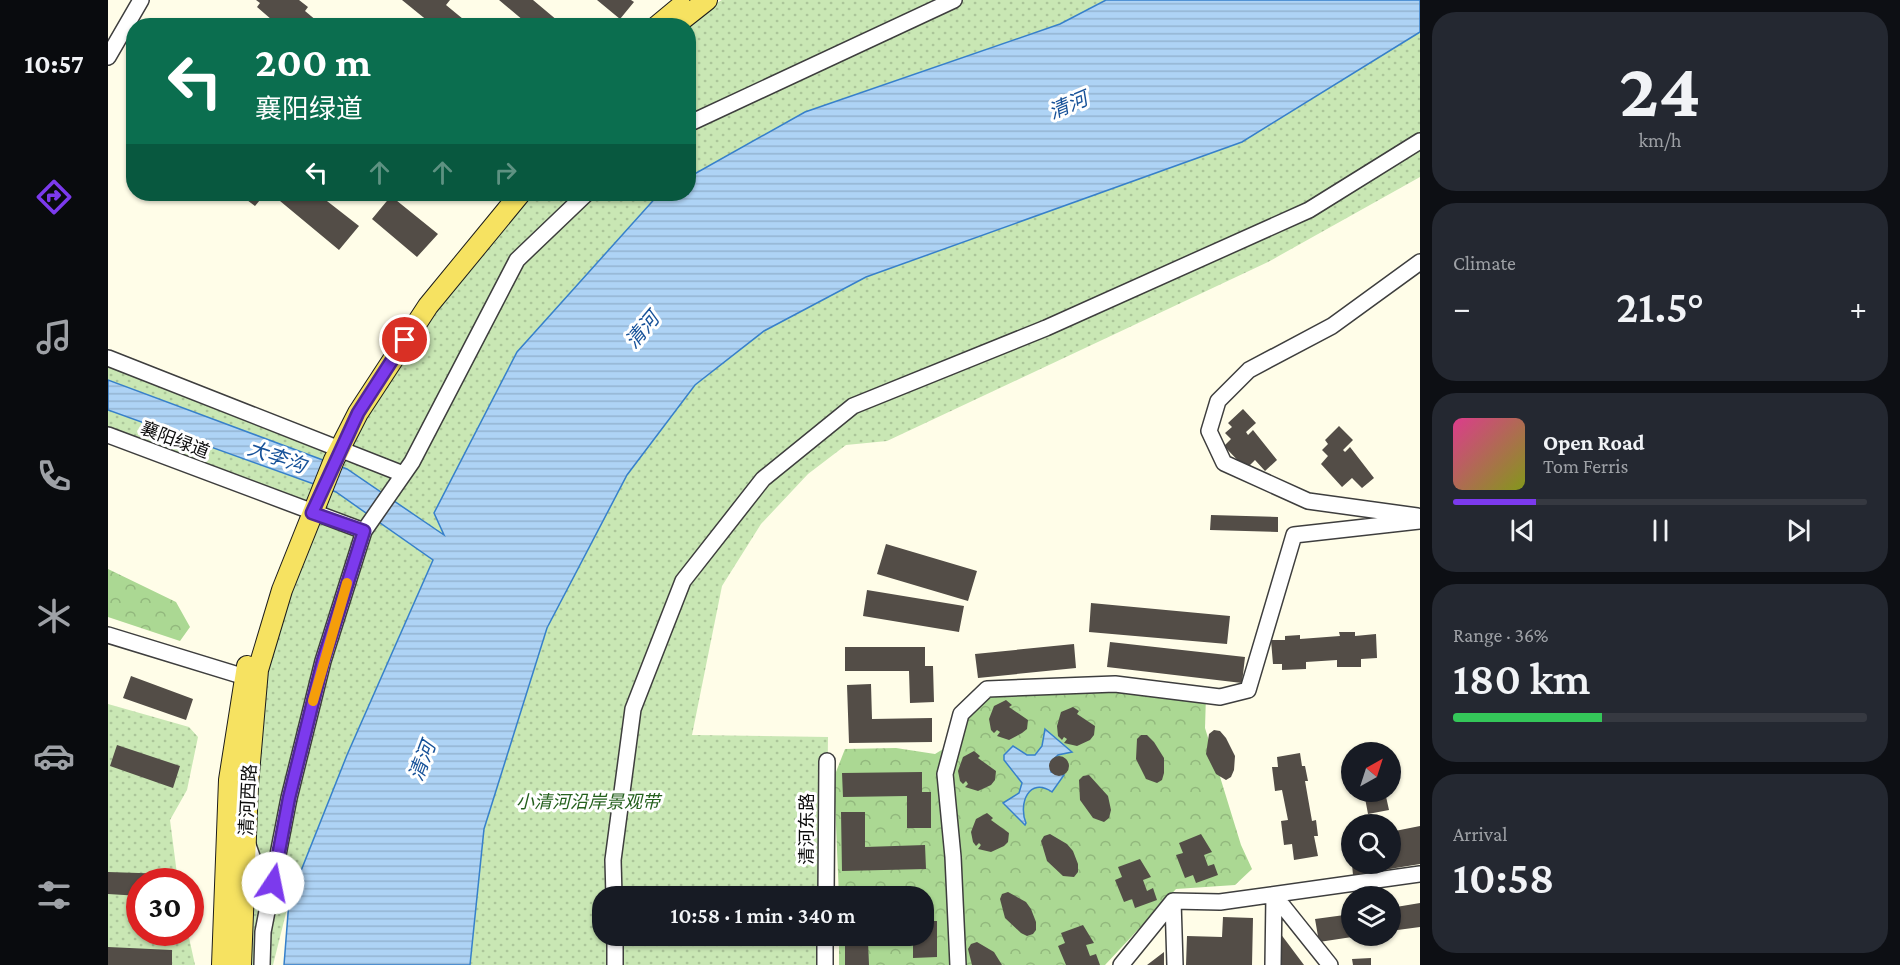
<!DOCTYPE html>
<html lang="en">
<head>
<meta charset="utf-8">
<style>
  :root { --surface:#171b24; --page:#242831; --text:#f1f3f6; --muted:#9ea1a6; --line:#363941; --accent:#7c3aed }
  body { margin:0; font-family:"Crimson Pro","Noto Sans SC",serif; background:var(--page); color:var(--text); height:100vh; display:flex; flex-direction:column; font-size:22px; white-space:nowrap }
  * { box-sizing:border-box; margin:0 }
  p { font-size:20px; color:var(--muted) }
  .icon { flex:none; width:33px; height:33px; fill:none; stroke:currentColor; stroke-width:2; stroke-linecap:round; stroke-linejoin:round }
  .map { position:relative; flex:1; overflow:hidden }
  .side { display:flex; flex-direction:column; gap:12px; padding:12px; background:#0d0f14; width:480px }
  .side>* { flex:none }
  .top-card { position:absolute; left:18px; top:18px; width:570px; height:183px; border-radius:24px; box-shadow:0 2px 4px #0004; background:#0b6e4f; color:#fff; overflow:hidden }
  .needle { width:39px; rotate:39deg }
  .buttons { position:absolute; left:1233px; top:742px; display:grid; gap:12px }
  .buttons a { display:grid; place-items:center; width:60px; height:60px; border-radius:50%; background:var(--surface); box-shadow:0 2px 4px #0004; font-size:30px }
  .speed { position:absolute; left:18px; top:868px; display:flex; gap:12px; font-size:30px; font-weight:700; text-align:center }
  .speed>* { display:grid; place-content:center; width:78px; height:78px; border-radius:50%; background:var(--surface); box-shadow:0 2px 4px #0004; line-height:1 }
  .speed .limit { border:9px solid #d22; background:#fff; color:#111 }
  .pin { position:absolute; display:grid; place-items:center; width:51px; height:51px; color:#fff; margin:-26px; border:3px solid #fff; border-radius:50%; box-shadow:0 2px 6px #0007 }
  .me { position:absolute; width:66px; margin:-33px; rotate:11deg; stroke-linejoin:round; filter:drop-shadow(0 0 4px #0008) }
  .turn { display:flex; align-items:center; gap:21px; height:126px; padding:0 30px; font-size:27px }
  .turn .icon { width:78px; height:78px; stroke-width:2.5 }
  .turn b { display:block; font-size:42px; line-height:51px }
  .lanes { display:flex; align-items:center; height:57px; padding:0 30px; background:#0003; justify-content:center; gap:30px; direction:ltr }
  .lanes .off { opacity:.35 }
  .big { font-size:45px; font-weight:600; line-height:1.1 }
  .side .widget { flex:1; display:flex; flex-direction:column; justify-content:center; gap:9px; min-width:0; padding:0 21px; border-radius:24px; background:var(--page) }
  .side .dial { align-items:center; gap:0 }
  .dial b { font-size:78px; line-height:1 }
  .song { display:flex; align-items:center; gap:18px }
  .cover { width:72px; height:72px; border-radius:9px; background:linear-gradient(135deg,hsl(330 70% 55%),hsl(70 70% 35%)) }
  .played { height:6px; border-radius:3px; background:linear-gradient(90deg,var(--accent) 20%,var(--line) 20%) }
  .keys { display:flex; justify-content:space-around; direction:ltr }
  .heat { display:flex; justify-content:space-between; align-items:center; font-size:33px; direction:ltr }
  .charge { height:9px; border-radius:4px; background:linear-gradient(90deg,#34c759 36%,var(--line) 0) }
  .trip { position:absolute; left:484px; top:886px; width:342px; height:60px; border-radius:24px; background:var(--surface); box-shadow:0 2px 4px #0004; font-weight:600; line-height:60px; text-align:center }
  main { display:flex; flex:1; min-height:0 }
  .menu { display:flex; flex-direction:column; width:108px; justify-content:space-around; align-items:center; background:#090b0e; color:var(--muted) }
  .menu .icon { width:42px; height:42px }
  .menu .selected { color:var(--accent) }
  .menu b { font-size:27px; color:var(--text) }
  .map>svg:first-child { display:block }
  .forest { fill:url(#forest-crowns) }
  .park { fill:url(#park-dots) }
  .water { fill:url(#water-rules); stroke:#3780ca; stroke-width:1.5 }
  .building { fill:#534d47 }
  .lines { fill:none; stroke-linecap:round; stroke-linejoin:round }
  .minor-casing { stroke:#3e3e3e; stroke-width:18 }
  .major-casing { stroke:#1c1c1c; stroke-width:22 }
  .minor { stroke:#fff; stroke-width:15 }
  .major { stroke:#f6e261; stroke-width:20 }
  .route-casing { stroke:#51269a; stroke-width:15 }
  .route { stroke:#7c3aed; stroke-width:10 }
  .slow { stroke:#f59e0b; stroke-width:10 }
  .labels { text-anchor:middle; stroke-width:6; stroke-linejoin:round; paint-order:stroke }
  .street-label { font-size:18px; fill:#0b0b0b; stroke:#fff }
  .park-label { font-size:18px; font-style:italic; fill:#24601d; stroke:#fff }
  .water-label { font-size:20px; font-style:italic; fill:#175299; stroke:#fff }
</style>
</head>
<body>
<main>
<nav class="menu">
<b>10:57</b>
<svg class="icon selected" aria-label="directions" viewBox="0 0 24 24"><path d="M12 3l9 9-9 9-9-9zM9 14v-3h6M13 9l2 2-2 2"/></svg>
<svg class="icon" aria-label="music" viewBox="0 0 24 24"><path d="M9 18V5l10-2v13"/><circle cx="6" cy="18" r="3"/><circle cx="16" cy="16" r="3"/></svg>
<svg class="icon" aria-label="phone" viewBox="0 0 24 24"><path d="M5 4h4l2 5-3 2q2 4 5 5l2-3 5 2v4C11 20 4 13 5 4z"/></svg>
<svg class="icon" aria-label="climate" viewBox="0 0 24 24"><path d="M12 3v18M4 7l16 10M4 17L20 7"/></svg>
<svg class="icon" aria-label="car" viewBox="0 0 24 24"><path d="M5 17H2v-5l4-1 3-4h7l3 4 3 1v5h-3M9 17h6M6 11h13"/><circle cx="7" cy="17" r="2"/><circle cx="17" cy="17" r="2"/></svg>
<svg class="icon" aria-label="filters" viewBox="0 0 24 24"><path d="M4 7h16M4 17h16"/><circle cx="9" cy="7" r="2"/><circle cx="15" cy="17" r="2"/></svg>
</nav>
<div class="map">
<svg width="1312" height="965" viewBox="0 0 1312 965">
  <defs>
    <pattern id="forest-crowns" width="20" height="18" patternUnits="userSpaceOnUse" patternTransform="scale(1.5)"><rect width="20" height="18" fill="#abd893"/><path d="M2 6a3 3 0 1 1 6 0M12 15a3 3 0 1 1 6 0" fill="none" stroke="#92b87d"/></pattern>
    <pattern id="park-dots" width="8" height="8" patternUnits="userSpaceOnUse" patternTransform="scale(1.5)"><rect width="8" height="8" fill="#c9e7b4"/><path d="M2 2h.1M6 6h.1" fill="none" stroke="#abc599" stroke-width="1.8" stroke-linecap="round"/></pattern>
    <pattern id="water-rules" width="6" height="5" patternUnits="userSpaceOnUse" patternTransform="scale(1.5)"><rect width="6" height="5" fill="#aed3f5"/><path d="M0 2.5h6" fill="none" stroke="#94b4d1"/></pattern>
  </defs>
  <rect width="100%" height="100%" fill="#fffde8"/>
  <path class="forest" d="M0,569l68,33 14,25 -10,14 -72,-24z
    M1007,684l91,11 -1,33 36,117 11,24 -17,16 -59,4 -71,76h-266v-29h85v-39h-85l-5,-120 11,-28 51,-1 39,6 18,-11 8,-29 26,-25z"/>
  <path class="park" d="M614,0h384l-46,24 -255,88 -116,65 -1,-151 16,-16z
    M1312,32v145l-152,85 -381,179 -41,4 -38,29 -47,50 -39,62 -30,149 136,2 -2,160h-223v39h222v29h-355l14,-136 63,-201 80,-153 68,-90 69,-54 102,-54 376,-135z
    M405,194h146l-142,158 -83,161 11,22 -156,366 -16,64h-32l17,-295 54,-157 -204,-78v-77l229,83z
    M0,704l81,23 9,10 -11,53 -17,30 8,62h-38v51h48l7,32h-87z"/>
  <path class="water" d="M998,0h314v32l-178,110 -376,135 -102,54 -69,54 -68,90 -80,153 -63,201 -14,136h-186l5,-64 58,-146 86,-195 -97,-68 -228,-82v-30l239,89 97,66 -10,-22 83,-161 142,-158h29l1,-17 116,-65 255,-88z
    M937,729l27,23 -14,3 -7,7v10l13,3 -12,17c-23,-16 -34,12 -26,31l-1,2 -22,-22 16,-10 3,-10 -18,-23v-5l9,-9 14,9h8l7,-9z"/>
  <path class="building" d="M148,0h43l9,7 -3,4 18,15h-44l-22,-19 3,-4z
    M294,0h48l-4,5 17,14 -5,7h-24z
    M391,0h34l31,26h-34z
    M489,0h34l3,2 -14,17z
    M109,194h48l-10,12 -8,-6z
    M168,194h42l41,32 -20,24 -65,-54z
    M283,196l47,38 -21,23 -45,-38z
    M1135,409l13,14 -10,9 2,3 5,-5 24,30 -12,11 -10,-11 -9,9 -22,-23 7,-7 -6,-6 7,-6 -4,-4z
    M1231,426l14,14 -10,10 2,2 5,-5 24,31 -12,10 -10,-10 -10,9 -21,-23 7,-8 -6,-6 6,-6 -3,-4z
    M1103,515l67,2v15l-68,-2z
    M778,544l91,27 -9,30 -91,-27z
    M759,590l97,16 -5,26 -96,-16z
    M983,603l139,13 -3,28 -138,-12z
    M1231,632h16v4l21,-2 1,24 -16,1v8h-24v-7l-31,2v7l-24,1v-6h-9l-2,-24h14v-4l15,-1v4l40,-3z
    M1002,642l135,15 -3,26 -135,-16z
    M966,644l2,24 -98,10 -3,-24z
    M737,647h80v19h8l1,36 -24,1 -1,-32h-64z
    M23,676l62,23 -7,21 -63,-22z
    M763,684l1,35 60,-1v24l-83,1 -2,-58z
    M898,700l6,5 -3,2 19,13 -1,9 -5,4 -13,7 -12,-4 3,-4 -3,-2 -3,3 -3,-3 -2,-11 5,-13z
    M965,707l6,4 -2,3 18,12 -1,9 -4,5 -13,6 -13,-3 3,-4 -3,-2 -2,3 -4,-4 -1,-10 4,-14z
    M1106,730l6,1 6,7 9,18 -1,14 -3,7 -5,3 -10,-6 -10,-20 3,-20z
    M1033,735h6l7,7 10,16v15l-2,7 -5,3 -11,-4 -10,-20 1,-20z
    M9,745l63,21 -7,22 -63,-22z
    M1268,745l2,8h-21l-1,-3z
    M866,751l6,5 -2,2 18,13 -1,9 -4,5 -13,6 -13,-4 3,-3 -2,-3 -3,3 -3,-3 -2,-10 5,-14z
    M1192,753l2,13h3l3,15h-3l7,40 4,-1 2,16h-4l4,20 -24,4 -2,-16 -8,1 -3,-24 7,-1 -6,-30 -7,1 -3,-24h6l-1,-10z
    M941 766a10 10 0 1 1 20 0a10 10 0 1 1-20 0Z
    M814,772v20h9v36h-24v-32l-64,1 -1,-24z
    M981,775l19,21 3,14 -2,8 -5,4 -11,-4 -13,-18 -1,-20 4,-4z
    M1248,792h29l4,18 -21,4 -3,-16 -7,1z
    M733,812h24v35l60,-2 1,24 -84,2z
    M879,813l6,5 -2,2 18,13 -1,9 -4,4 -13,6 -13,-3 3,-4 -2,-2 -3,3 -3,-4 -2,-10 5,-13z
    M1312,826v38l-67,11 -1,-11h38v-32z
    M942,834l17,10 6,7 5,13v8l-4,5 -11,-1 -16,-15 -6,-20 3,-5z
    M1093,834l11,18 -8,3 4,11 6,-2 4,11 -22,8 -3,-8 -8,3 -9,-23 7,-2 -4,-10z
    M1032,859l11,18 -8,3 4,11 6,-3 4,12 -22,8 -3,-9 -8,3 -9,-22 7,-3 -4,-10z
    M0,872l62,2v8h-30v14l-32,-2z
    M900,892l18,10 5,7 5,13v8l-3,4 -6,2 -6,-3 -16,-15 -5,-19 2,-5z
    M816,902h4v19h9v36l-24,1v-22h11z
    M1312,903v24l-30,4v-23z
    M1244,914v23l-33,5 -4,-23z
    M1115,917l30,1 -1,47h-66l1,-29 35,1z
    M975,925l11,18 -8,2 4,11 6,-2 4,11h-34l-8,-19 7,-3 -4,-10z
    M1172,933l24,32h-24z
    M760,941l1,24h-24v-23z
    M869,942l17,10 8,13h-30l-4,-16 3,-5z
    M0,947l64,3v15h-64z
    M1056,952v13h-17z
    M1263,958v7h-18l-1,-6z"/>
  <g class="lines">
    <g class="minor-casing">
      <path id="minor" d="M0,57l33,-57
        M580,124l266,-124
        M0,358l295,116
        M0,435l256,96
        M1309,516l-109,-15 -84,-38 -15,-32 9,-30 31,-31 83,-44 88,-64
        M0,635l147,45
        M140,845l20,57
        M1166,895l56,70
        M506,897l-1,-37 20,-151 50,-128 80,-102 90,-73 193,-78 263,-118 111,-69
        M718,897l1,-136
        M1065,901l2,64
        M507,936v29
        M154,965l1,-33 26,-134 34,-137 41,-130 48,-69 105,-202 69,-66
        M717,965v-29
        M850,965l-5,-108 -8,-83 16,-60 26,-25 128,-5 105,13 28,-7 46,-155 126,-14
        M1013,965l52,-64 47,1 200,-28
        M1165,965l1,-70"/>
    </g>
    <g class="major-casing">
      <path id="major" d="M549,26l24,-20
        M566,26l33,-26
        M114,965l7,-185 18,-114
        M133,965l7,-180 10,-115 24,-80 52,-130 24,-47 70,-107 92,-112"/>
    </g>
    <use href="#minor" class="minor"/>
    <use href="#major" class="major"/>
  </g>
  <g class="lines">
    <g class="route-casing">
      <path id="route" d="M165,883l16,-85 34,-137 41,-130 -52,-18 46,-100 47,-73"/>
    </g>
    <use href="#route" class="route"/>
    <path class="slow" d="M205,701l34,-118"/>
  </g>
  <g class="labels">
    <g class="street-label">
      <text transform="translate(67 440) rotate(21)" y="6">襄阳绿道</text>
      <text transform="translate(140 800) rotate(-87)" y="6">清河西路</text>
      <text transform="translate(699 829) rotate(-90)" y="6">清河东路</text>
    </g>
    <g class="park-label">
      <text x="480" y="808">小清河沿岸景观带</text>
    </g>
    <g class="water-label">
      <text transform="translate(960 105) rotate(-23)" y="7">清河</text>
      <text transform="translate(534 330) rotate(-50)" y="7">清河</text>
      <text transform="translate(169 457) rotate(19)" y="7">大李沟</text>
      <text transform="translate(314 761) rotate(-69)" y="7">清河</text>
    </g>
  </g>
</svg>
<div class="buttons">
<a><svg class="needle" viewBox="-14 -14 28 28"><path d="M0-13l5 13h-10z" fill="#e53935"/><path d="M0 13l5-13h-10z" fill="#9ea1a6"/></svg></a>
<a><svg class="icon" aria-label="search" viewBox="0 0 24 24"><circle cx="10" cy="10" r="6"/><path d="M15 15l6 6"/></svg></a>
<a><svg class="icon" aria-label="layers" viewBox="0 0 24 24"><path d="M12 4l9 5-9 5-9-5zM3 14l9 5 9-5"/></svg></a>
</div>
<div class="speed"><div class="limit">30</div></div>
<div class="pin" style="left:297px;top:340px;background:#d93025"><svg class="icon" aria-label="arrive" viewBox="0 0 24 24"><path d="M6 21V4h12l-3 4 3 4H6"/></svg></div>
<svg class="me" style="left:165px;top:883px" viewBox="-20 -20 40 40"><circle r="19" fill="#fff"/><path d="M0-13L10 11 0 6-10 11z" fill="#7c3aed"/></svg>
<div class="trip">10:58 · 1 min · 340 m</div>
<div class="top-card">
<div class="turn"><svg class="icon" aria-label="left" viewBox="0 0 24 24"><path d="M17 20v-9H6M10 6l-5 5 5 5"/></svg><div><b>200 m</b>襄阳绿道</div></div>
<div class="lanes"><svg class="icon" aria-label="left" viewBox="0 0 24 24"><path d="M17 20v-9H6M10 6l-5 5 5 5"/></svg><svg class="icon off" aria-label="ahead" viewBox="0 0 24 24"><path d="M12 20V5M6 11l6-6 6 6"/></svg><svg class="icon off" aria-label="ahead" viewBox="0 0 24 24"><path d="M12 20V5M6 11l6-6 6 6"/></svg><svg class="icon off" aria-label="right" viewBox="0 0 24 24"><path d="M7 20v-9h11M14 6l5 5-5 5"/></svg></div>
</div>
</div>
<section class="side">
<div class="widget dial"><b>24</b><p>km/h</p></div>
<div class="widget"><p>Climate</p>
<div class="heat"><a>−</a><b class="big">21.5°</b><a>+</a></div>
</div>
<div class="widget">
<div class="song"><i class="cover"></i><div><b>Open Road</b><p>Tom Ferris</p></div></div>
<div class="played"></div>
<div class="keys"><svg class="icon" aria-label="previous" viewBox="0 0 24 24"><path d="M18 5L8 12l10 7zM5 5v14"/></svg><svg class="icon" aria-label="pause" viewBox="0 0 24 24"><path d="M8 5v14M16 5v14"/></svg><svg class="icon" aria-label="next" viewBox="0 0 24 24"><path d="M6 5l10 7-10 7zM19 5v14"/></svg></div>
</div>
<div class="widget"><p>Range · 36%</p><b class="big">180 km</b><div class="charge"></div></div>
<div class="widget"><p>Arrival</p><b class="big">10:58</b></div>
</section>
</main>
</body>
</html>
